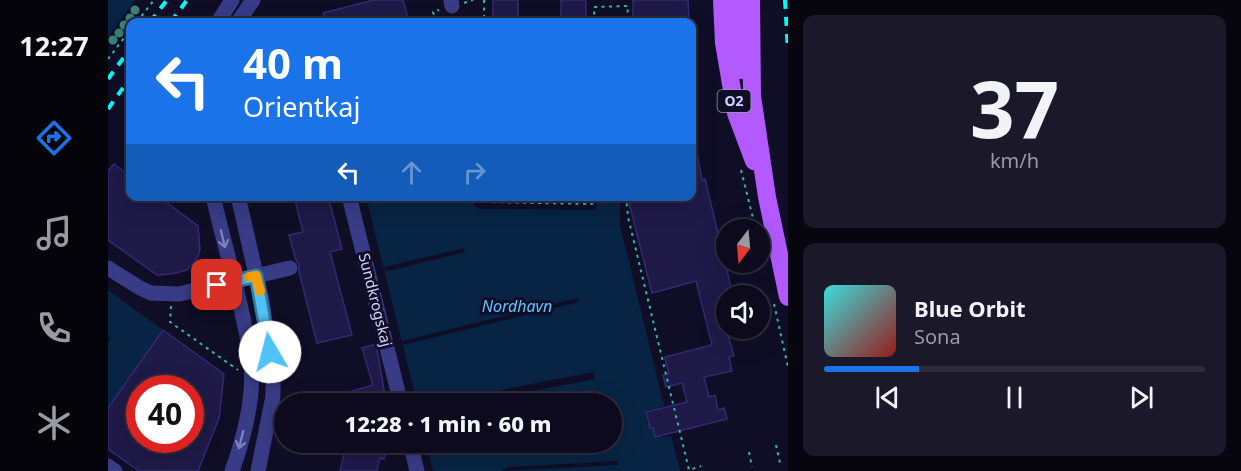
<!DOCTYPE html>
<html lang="en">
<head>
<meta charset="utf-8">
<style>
  :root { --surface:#0c0a1c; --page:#1a1829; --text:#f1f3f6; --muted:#9a9aa3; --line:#2c2b3b; --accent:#1a73e8 }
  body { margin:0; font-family:"Noto Sans",sans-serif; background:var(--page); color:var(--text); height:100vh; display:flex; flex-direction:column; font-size:22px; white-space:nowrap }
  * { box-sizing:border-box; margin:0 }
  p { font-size:20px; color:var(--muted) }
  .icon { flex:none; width:33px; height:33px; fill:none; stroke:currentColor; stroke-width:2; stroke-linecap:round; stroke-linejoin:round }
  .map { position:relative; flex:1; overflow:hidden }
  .panel { display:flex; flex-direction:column; gap:15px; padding:15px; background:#07060f; width:453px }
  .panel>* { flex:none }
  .top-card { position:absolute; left:18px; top:18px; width:570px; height:183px; border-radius:12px; box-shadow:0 6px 24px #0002,0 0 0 2px var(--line); background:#1a73e8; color:#fff; overflow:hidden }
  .needle { width:39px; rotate:196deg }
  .controls { position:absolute; left:608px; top:219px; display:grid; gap:12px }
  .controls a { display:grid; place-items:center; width:54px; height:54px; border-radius:50%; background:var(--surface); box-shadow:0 6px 24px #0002,0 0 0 2px var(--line); font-size:30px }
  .speed { position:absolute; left:18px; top:375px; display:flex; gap:12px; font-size:30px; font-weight:700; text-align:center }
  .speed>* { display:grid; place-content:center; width:78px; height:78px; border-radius:50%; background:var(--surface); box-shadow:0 6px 24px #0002,0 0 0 2px var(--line); line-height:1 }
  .speed .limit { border:9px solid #d22; background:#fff; color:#111 }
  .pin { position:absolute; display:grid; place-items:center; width:51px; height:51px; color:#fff; margin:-26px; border-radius:12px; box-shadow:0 3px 9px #0006 }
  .me { position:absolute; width:66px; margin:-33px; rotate:352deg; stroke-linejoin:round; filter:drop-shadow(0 0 4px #0008) }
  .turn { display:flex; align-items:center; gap:21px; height:126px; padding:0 18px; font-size:27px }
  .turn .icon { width:78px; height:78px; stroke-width:2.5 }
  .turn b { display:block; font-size:42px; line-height:51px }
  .lanes { display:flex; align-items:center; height:57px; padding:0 18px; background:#0003; justify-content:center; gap:30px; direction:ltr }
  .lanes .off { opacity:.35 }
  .panel .card { flex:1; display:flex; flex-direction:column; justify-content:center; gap:9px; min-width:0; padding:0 21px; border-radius:12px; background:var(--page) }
  .panel .dial { align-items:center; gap:0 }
  .dial b { font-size:78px; line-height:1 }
  .song { display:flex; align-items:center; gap:18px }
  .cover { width:72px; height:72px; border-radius:9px; background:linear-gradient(135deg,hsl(180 70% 55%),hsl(0 70% 35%)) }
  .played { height:6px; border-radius:3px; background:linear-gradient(90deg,var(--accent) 25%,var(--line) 25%) }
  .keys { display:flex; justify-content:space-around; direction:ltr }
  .trip { position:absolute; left:166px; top:393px; width:348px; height:60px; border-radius:30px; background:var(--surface); box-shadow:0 6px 24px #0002,0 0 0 2px var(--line); font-weight:800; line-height:60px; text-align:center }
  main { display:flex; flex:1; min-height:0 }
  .menu { display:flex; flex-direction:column; width:108px; justify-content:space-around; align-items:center; background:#05040b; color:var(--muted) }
  .menu .icon { width:42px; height:42px }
  .menu .current { color:var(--accent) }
  .menu b { font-size:27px; color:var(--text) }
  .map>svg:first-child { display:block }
  .water { fill:#082444 }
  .pier { fill:#100e26 }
  .building { fill:#1e1947; stroke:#322b74; stroke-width:1.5; fill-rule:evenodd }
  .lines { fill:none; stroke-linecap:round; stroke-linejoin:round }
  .path { stroke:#2bbaa4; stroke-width:2; stroke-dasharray:3 4.5; stroke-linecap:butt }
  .minor { stroke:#383c86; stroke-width:15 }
  .major { stroke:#b25aff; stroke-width:18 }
  .rail { stroke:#00fcfe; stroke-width:4; stroke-dasharray:9 8; stroke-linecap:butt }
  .tree { fill:#398374 }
  .oneway { stroke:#7e80bc }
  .route-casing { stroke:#337fa1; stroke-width:15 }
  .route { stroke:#4fc3f7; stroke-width:10 }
  .slow { stroke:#f59e0b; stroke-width:10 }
  .labels { text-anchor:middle; stroke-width:6; stroke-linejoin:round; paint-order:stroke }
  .shield { fill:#100e26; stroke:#9898be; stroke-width:1.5 }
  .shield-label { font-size:14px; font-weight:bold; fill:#d3d3ff }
  .street-label { font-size:15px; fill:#d3d3ff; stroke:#100e26 }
  .water-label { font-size:16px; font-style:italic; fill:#61c5ff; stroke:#100e26 }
</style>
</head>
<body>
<main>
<nav class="menu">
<b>12:27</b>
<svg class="icon current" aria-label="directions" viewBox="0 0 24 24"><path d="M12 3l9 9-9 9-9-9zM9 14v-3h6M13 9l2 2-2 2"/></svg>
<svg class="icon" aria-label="music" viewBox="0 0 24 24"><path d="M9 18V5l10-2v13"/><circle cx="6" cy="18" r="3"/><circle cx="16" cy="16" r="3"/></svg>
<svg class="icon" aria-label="phone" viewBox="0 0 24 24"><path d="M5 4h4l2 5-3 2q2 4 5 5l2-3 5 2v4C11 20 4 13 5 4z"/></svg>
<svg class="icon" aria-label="climate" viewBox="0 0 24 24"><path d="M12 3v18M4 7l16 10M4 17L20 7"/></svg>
</nav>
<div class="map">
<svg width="680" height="471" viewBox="0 0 680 471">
  <rect width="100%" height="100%" fill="#100e26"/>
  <path class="water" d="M0,0h27l-27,37z
    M258,197h108v9l5,3 117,1 1,-13h23v28l44,181 -19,5 2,13 7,3 3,11 14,-2 9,35h-247l-6,-28 185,-1v-38l-195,-1z
    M0,290l55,40 -55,78v-66l3,-4 -3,-2z"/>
  <path class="pier" d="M356,248l1,4 -80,20 -1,-5z
    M470,298l1,4 -176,43 -1,-4z
    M486,372l1,7 -82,16 -25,8h-19l41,-15z
    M510,461v4l-117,6 7,-4z"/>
  <path class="building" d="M266,0h29l6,22h-83l-3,-9z
    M385,0h25v22h-25z
    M453,0h25v22h-25z
    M525,0h55l1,22h-56z
    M589,153l5,27 3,-1 28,117h-7v32l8,28 -5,1 3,14 -28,6 5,20 6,-2 3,15 6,-2 3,11 -72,18 -2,-9h-3l-4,-16 41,-10 -5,-19 -16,4 -3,-12 6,-1 -4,-17 47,-12 -16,-64 -44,12 -23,-90 23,-7h40v-42z
    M6,164l16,12v20h28l40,30 2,24 -3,9 -10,11 -16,4 -14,1 -49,-35v-69z
    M186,196h34l14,53 -12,3 22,83 -35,8 -18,-71v-7l-3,-5 -7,-25 14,-3z
    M55,330l61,44 -5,44 -21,53h-59l-31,-22v-41zM32,388h50v52h-50z
    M268,344l10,57 -5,3h-62v-3l54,-16 -11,-37z
    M239,442h41l-4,17 -4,-1 -3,13h-37z"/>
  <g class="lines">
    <path class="path" d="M376,0v22
      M356,3l9,-3
      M29,22l17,-22
      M328,22l-3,-10 6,-2
      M486,22v-15l34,-1 -1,16
      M0,59l22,-29
      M633,170l15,60
      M376,196v6l108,2v-8
      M518,196l2,21 61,253 12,-4
      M666,304l14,63
      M63,306l-1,16 68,48
      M668,445l4,18
      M641,452l3,15"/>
    <path class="minor" d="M343,0l1,6
      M110,22l14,-22
      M130,22l15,-22
      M105,196c12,53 29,105 37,158 6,38 -5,81 -18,117
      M130,196l24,105 11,74v21l-15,75
      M241,196l52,208
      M0,268l32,20 11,5 28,1 111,-26
      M302,442l7,29
      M0,466l7,5"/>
    <path class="major" d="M614,0l2,43 12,70 18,48
      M628,0l5,70
      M643,0l1,96 15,101 21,100"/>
    <path class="rail" d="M677,0l3,51
      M42,22l17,-22
      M63,22l16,-22
      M0,79l22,-30
      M0,109l22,-31"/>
  </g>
  <g class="tree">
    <circle cx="27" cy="10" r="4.5"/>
    <circle cx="22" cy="18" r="4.5"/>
    <circle cx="16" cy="25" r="4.5"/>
    <circle cx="11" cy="33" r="4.5"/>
    <circle cx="5" cy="40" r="4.5"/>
  </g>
  <defs><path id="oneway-shaft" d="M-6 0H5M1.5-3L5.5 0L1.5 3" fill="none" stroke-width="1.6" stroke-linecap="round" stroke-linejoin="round" transform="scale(1.5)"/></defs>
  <g class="oneway">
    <use href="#oneway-shaft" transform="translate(115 239) rotate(76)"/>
    <use href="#oneway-shaft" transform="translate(133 440) rotate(104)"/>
  </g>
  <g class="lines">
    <g class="route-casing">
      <path id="route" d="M109,285l39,-9 14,76"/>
    </g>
    <use href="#route" class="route"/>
    <path class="slow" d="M141,277l7,-1 4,15"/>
  </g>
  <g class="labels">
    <rect class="shield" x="609.5" y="90" width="33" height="22" rx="4.5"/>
    <g class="shield-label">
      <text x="626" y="106">O2</text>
    </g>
    <g class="street-label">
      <text transform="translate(267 300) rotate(76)" y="5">Sundkrogskaj</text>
    </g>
    <g class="water-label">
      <text x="409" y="312">Nordhavn</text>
    </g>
  </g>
</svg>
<div class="controls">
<a><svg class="needle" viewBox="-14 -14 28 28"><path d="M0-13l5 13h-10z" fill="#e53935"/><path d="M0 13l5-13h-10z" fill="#9a9aa3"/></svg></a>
<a><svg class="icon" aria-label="sound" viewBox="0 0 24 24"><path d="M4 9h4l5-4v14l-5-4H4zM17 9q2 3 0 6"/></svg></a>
</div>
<div class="speed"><div class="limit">40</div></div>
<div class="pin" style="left:109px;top:285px;background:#d93025"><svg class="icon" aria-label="arrive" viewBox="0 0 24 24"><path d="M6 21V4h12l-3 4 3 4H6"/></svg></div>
<svg class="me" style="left:162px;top:352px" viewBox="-20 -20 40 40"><circle r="19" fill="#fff"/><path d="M0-13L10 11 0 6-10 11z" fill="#4fc3f7"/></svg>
<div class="trip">12:28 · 1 min · 60 m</div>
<div class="top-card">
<div class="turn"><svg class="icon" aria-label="left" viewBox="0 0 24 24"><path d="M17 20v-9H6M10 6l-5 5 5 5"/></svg><div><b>40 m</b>Orientkaj</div></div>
<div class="lanes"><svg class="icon" aria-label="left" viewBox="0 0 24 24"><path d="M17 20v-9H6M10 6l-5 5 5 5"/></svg><svg class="icon off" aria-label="ahead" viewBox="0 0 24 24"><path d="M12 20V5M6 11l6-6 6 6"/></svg><svg class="icon off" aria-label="right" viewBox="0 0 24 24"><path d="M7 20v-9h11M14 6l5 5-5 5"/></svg></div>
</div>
</div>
<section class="panel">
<div class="card dial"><b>37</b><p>km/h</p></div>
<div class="card">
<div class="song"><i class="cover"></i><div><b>Blue Orbit</b><p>Sona</p></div></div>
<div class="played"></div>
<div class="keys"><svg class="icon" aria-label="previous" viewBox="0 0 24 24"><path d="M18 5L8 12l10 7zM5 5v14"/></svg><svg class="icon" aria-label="pause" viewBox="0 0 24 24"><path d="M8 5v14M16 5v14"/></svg><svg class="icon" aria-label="next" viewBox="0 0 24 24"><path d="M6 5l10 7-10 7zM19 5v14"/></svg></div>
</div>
</section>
</main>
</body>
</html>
